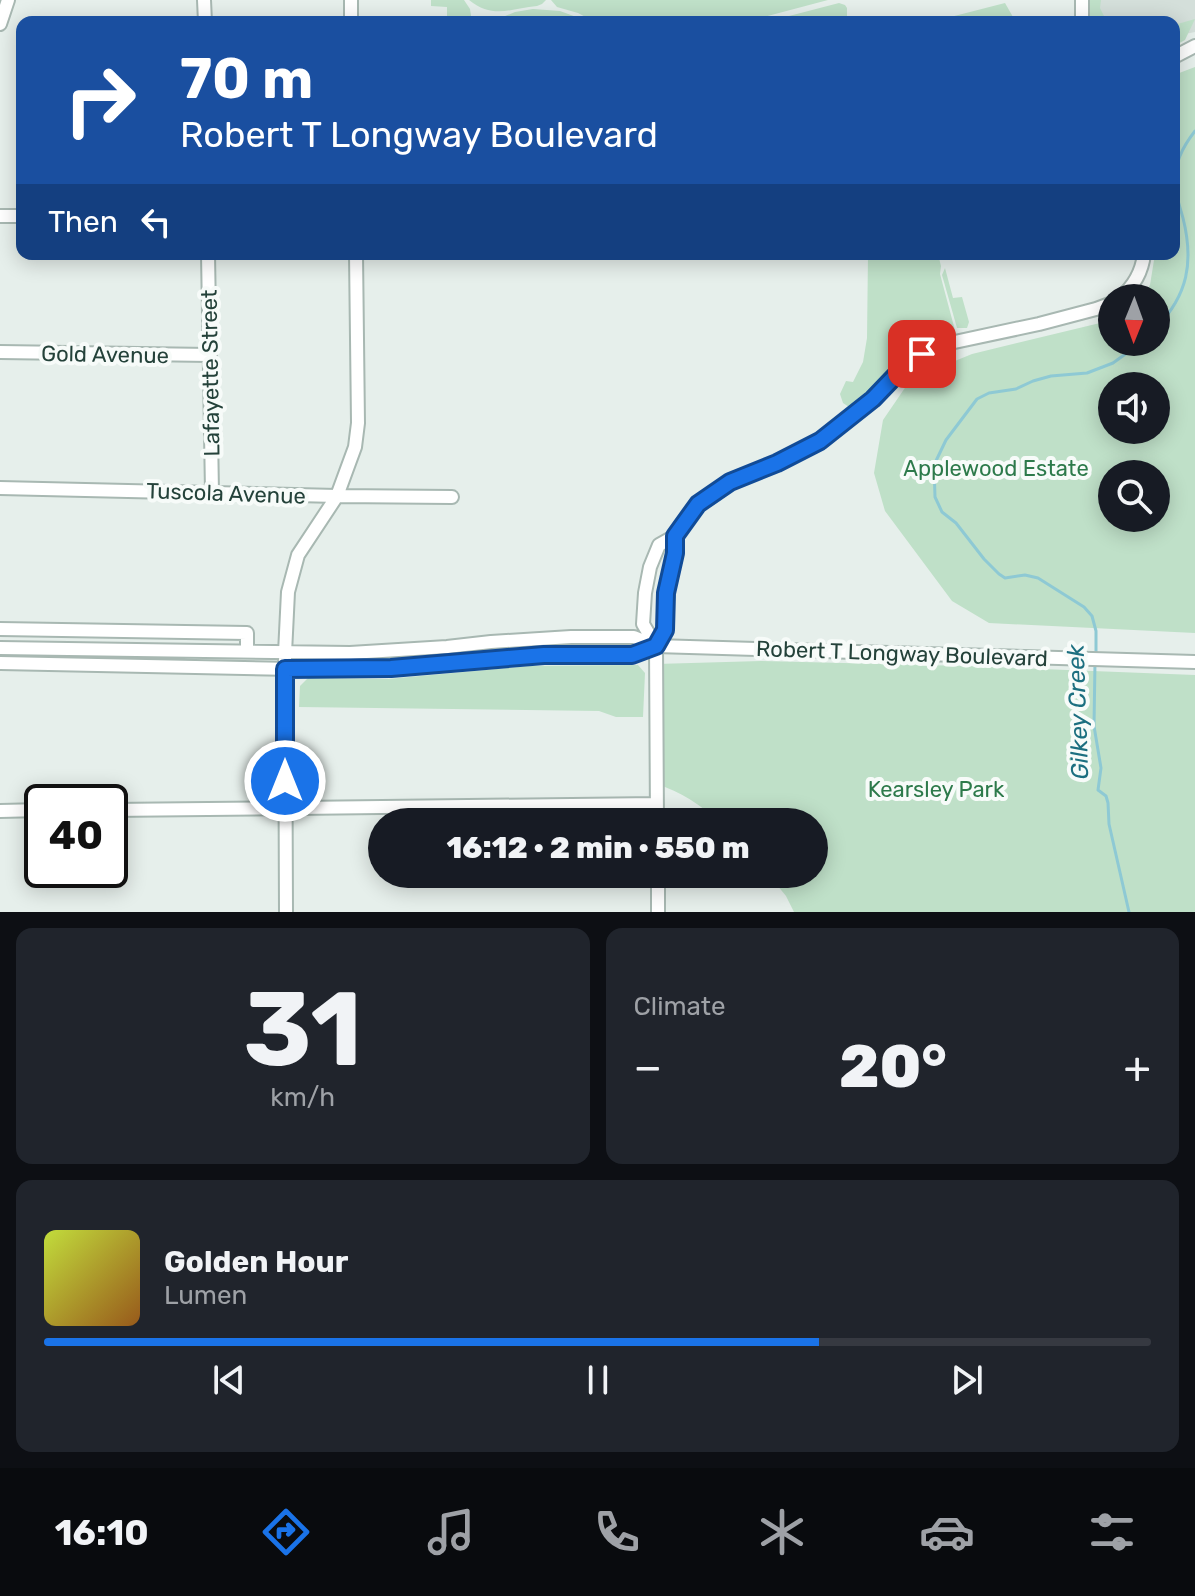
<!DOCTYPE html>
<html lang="en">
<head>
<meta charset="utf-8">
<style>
  :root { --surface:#171b24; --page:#20242c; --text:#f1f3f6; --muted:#9ea1a6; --line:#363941; --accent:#1a73e8 }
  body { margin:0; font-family:Rubik,sans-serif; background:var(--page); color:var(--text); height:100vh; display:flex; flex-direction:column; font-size:30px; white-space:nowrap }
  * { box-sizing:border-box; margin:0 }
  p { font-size:26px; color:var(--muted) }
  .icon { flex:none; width:44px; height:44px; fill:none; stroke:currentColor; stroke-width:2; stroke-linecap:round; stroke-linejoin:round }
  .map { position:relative; height:912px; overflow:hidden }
  .sheet { display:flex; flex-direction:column; gap:16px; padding:16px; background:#0d0f14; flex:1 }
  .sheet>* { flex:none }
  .banner { position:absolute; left:16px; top:16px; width:1164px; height:244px; border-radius:16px; box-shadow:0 4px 20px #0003; background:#1a4fa0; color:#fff; overflow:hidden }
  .needle { width:52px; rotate:181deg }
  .tools { position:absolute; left:1098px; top:284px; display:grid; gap:16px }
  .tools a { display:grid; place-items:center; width:72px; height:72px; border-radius:50%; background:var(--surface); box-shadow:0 4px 20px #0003; font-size:40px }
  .speed { position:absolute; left:24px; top:784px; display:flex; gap:16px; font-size:40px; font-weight:700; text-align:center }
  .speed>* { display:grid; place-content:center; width:104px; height:104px; border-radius:50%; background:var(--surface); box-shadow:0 4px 20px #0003; line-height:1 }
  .speed .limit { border:4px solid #111; border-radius:12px; background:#fff; color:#111 }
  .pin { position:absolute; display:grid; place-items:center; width:68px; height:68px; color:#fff; margin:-34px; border-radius:16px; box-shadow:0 4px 12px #0006 }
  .me { position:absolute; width:88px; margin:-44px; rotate:0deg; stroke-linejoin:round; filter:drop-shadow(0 0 6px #0008) }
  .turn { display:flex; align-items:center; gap:28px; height:168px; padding:0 32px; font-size:36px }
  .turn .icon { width:104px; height:104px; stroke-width:2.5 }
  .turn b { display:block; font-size:56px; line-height:68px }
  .then { display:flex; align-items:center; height:76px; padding:0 32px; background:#0003; gap:16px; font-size:30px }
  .big { font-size:60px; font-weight:800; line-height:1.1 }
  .sheet .card { flex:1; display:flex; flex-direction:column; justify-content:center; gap:12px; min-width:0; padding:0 28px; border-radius:16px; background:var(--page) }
  .sheet .dial { align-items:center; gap:0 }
  .dial b { font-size:104px; line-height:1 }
  .song { display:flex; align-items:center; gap:24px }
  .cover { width:96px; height:96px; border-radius:12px; background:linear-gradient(135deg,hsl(70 70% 55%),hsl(30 70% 35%)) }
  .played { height:8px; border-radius:4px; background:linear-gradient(90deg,var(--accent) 70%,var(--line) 70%) }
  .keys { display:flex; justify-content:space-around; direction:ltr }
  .heat { display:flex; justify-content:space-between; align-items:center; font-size:44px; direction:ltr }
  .sheet .tiles { flex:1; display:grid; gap:16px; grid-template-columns:1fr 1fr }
  .card:last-child { grid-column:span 2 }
  .trip { position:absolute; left:368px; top:808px; width:460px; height:80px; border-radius:40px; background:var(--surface); box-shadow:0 4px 20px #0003; font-weight:800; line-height:80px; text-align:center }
  .dock { display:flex; height:128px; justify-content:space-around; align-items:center; background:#090b0e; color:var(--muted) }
  .dock .icon { width:56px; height:56px }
  .dock .current { color:var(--accent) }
  .dock b { font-size:36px; color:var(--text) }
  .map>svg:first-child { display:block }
  .built { fill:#d4dfda }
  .green { fill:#bfe0c8; fill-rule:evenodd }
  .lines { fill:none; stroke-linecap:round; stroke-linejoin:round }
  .stream { stroke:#8ec9d4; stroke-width:3 }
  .minor-casing { stroke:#a8b8b2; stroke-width:16 }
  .minor { stroke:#fff; stroke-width:12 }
  .route-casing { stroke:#114b97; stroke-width:20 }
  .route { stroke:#1a73e8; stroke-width:14 }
  .labels { text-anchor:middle; stroke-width:8; stroke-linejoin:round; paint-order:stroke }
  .street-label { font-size:22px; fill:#24423a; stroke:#f7fbf9 }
  .park-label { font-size:22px; fill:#2d7a4b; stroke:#f7fbf9 }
  .water-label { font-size:24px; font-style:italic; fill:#1c6f80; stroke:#f7fbf9 }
</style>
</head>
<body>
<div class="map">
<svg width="1195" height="912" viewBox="0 0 1195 912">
  <rect width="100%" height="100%" fill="#e6efeb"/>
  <path class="built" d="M1088,0h107v32l-10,2 -11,7v-19h-85z"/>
  <path class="green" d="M431,0h33l6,9 2,13h-25v-15l-16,-1z
    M469,0h77l-4,4 -5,2c-28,3 -44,13 -68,-6z
    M551,0h277l-83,22h-150l-17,-9 -21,-6z
    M1088,0h13l-1,8 7,14h-19z
    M839,3l6,2 2,3v14h-81z
    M1005,3l8,14 -18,5h-64z
    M533,9l27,2 30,11h-99l24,-10z
    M1195,19l-10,21 -11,6v-21z
    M1195,67v566l-206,-10 -37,-22 -67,-90 -11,-38 9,-53 28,-41 61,-25 128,-31 12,-6v25h44v-44h-15l9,-13 5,-31h19v-179zM1112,386h44v44h-44zM1112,474h44v44h-44z
    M868,254h70l3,12 -1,8 16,60c-21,7 -39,14 -56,28 -17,14 -30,38 -51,45l-6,-4 -3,-9 6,-13 7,1 10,-20 4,-24z
    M945,268l8,30 9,-1 7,25 -2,6h-10l-15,-53z
    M761,661l205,5 229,9v237h-401l-8,-16 -18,-22h46v-52h-96c-17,-18 -38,-30 -61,-38l-1,-120z
    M638,665l7,8 -2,44h-27l-17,-6 -300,-4 1,-21 8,-8 80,1 142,-13z"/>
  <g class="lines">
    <path class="stream" d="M1156,328c32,-33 38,-66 27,-110 -3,-11 -8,-24 -8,-36 -1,-19 9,-37 20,-51
      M1096,654v-23l-4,-15 -8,-9 -46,-29 -13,-3 -20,3 -6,-4 -15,-15 -28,-36 -14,-11 -7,-15 -1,-32 12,-25 31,-41 12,-6 27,-4 17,-8 18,-5 36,-3 26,-10 29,-21
      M1095,662l-1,64 7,42 -3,22 8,6 2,7 1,21 20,88"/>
    <g class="minor-casing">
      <path id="minor" d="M204,0l1,22
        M351,0v22
        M1082,0v22
        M0,24l8,-24
        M1174,57l21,-11
        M0,216h22
        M208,254l4,238
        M1120,298c14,-12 22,-26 24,-44
        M0,352l210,3
        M0,488l337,8 115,1
        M0,629l247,4v18
        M656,646l-13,-22 2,-31 5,-26 9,-22 16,-9 15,-23 18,-16 22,-15 47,-19 43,-22 53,-42 23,-24 26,-21 28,-11 89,-19 57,-15 16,-6
        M0,648l350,5 97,-6 44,-5 80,-5h63l22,9
        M0,663l346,7 104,-7 94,-8h88l24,-9 539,16
        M110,810l547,-6
        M0,811l42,-1
        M657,822l-1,-176 9,-16 1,-37 9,-40v-17
        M658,874v38
        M286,912l-1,-259 3,-61 10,-37 39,-59 18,-49 3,-24 -2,-169"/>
    </g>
    <use href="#minor" class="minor"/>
  </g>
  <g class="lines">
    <g class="route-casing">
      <path id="route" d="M285,781v-112l106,-1 153,-13h88l24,-9 9,-16 1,-37 9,-40v-17l23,-32 32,-22 47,-19 43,-22 53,-42 23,-24 26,-21"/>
    </g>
    <use href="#route" class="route"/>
  </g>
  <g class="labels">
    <g class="street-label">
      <text transform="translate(105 354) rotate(1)" y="8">Gold Avenue</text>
      <text transform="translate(210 373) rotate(-91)" y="8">Lafayette Street</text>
      <text transform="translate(226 493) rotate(2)" y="8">Tuscola Avenue</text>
      <text transform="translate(902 653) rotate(2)" y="8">Robert T Longway Boulevard</text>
    </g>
    <g class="park-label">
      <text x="996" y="476">Applewood Estate</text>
      <text x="936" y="797">Kearsley Park</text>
    </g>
    <g class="water-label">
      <text transform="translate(1078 712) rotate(-92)" y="8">Gilkey Creek</text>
    </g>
  </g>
</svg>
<div class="tools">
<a><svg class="needle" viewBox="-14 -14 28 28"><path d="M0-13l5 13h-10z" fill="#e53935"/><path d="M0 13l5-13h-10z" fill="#9ea1a6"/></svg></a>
<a><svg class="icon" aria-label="sound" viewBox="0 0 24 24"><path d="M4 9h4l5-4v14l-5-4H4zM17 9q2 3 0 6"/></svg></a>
<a><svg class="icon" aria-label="search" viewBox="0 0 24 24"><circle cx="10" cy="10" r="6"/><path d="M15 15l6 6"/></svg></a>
</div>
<div class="speed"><div class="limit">40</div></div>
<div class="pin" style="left:922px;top:354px;background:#d93025"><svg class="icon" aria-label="arrive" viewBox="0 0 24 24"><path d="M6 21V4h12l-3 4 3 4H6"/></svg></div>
<svg class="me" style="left:285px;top:781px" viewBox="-20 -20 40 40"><circle r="17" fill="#1a73e8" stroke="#fff" stroke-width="3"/><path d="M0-11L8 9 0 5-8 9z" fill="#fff"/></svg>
<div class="trip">16:12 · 2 min · 550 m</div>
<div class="banner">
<div class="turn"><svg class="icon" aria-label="right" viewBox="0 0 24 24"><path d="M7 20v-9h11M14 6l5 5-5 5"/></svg><div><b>70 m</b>Robert T Longway Boulevard</div></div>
<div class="then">Then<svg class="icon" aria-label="left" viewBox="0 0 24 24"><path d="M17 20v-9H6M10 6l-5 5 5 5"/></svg></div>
</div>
</div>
<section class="sheet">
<div class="tiles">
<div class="card dial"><b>31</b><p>km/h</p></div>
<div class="card"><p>Climate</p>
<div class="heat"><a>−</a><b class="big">20°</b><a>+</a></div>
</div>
<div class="card">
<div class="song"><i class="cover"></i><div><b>Golden Hour</b><p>Lumen</p></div></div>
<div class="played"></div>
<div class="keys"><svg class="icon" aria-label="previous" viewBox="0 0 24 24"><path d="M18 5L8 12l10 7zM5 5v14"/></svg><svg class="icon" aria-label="pause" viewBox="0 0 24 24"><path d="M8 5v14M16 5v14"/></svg><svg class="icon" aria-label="next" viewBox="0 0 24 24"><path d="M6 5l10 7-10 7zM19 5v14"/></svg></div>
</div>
</div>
</section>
<nav class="dock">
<b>16:10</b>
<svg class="icon current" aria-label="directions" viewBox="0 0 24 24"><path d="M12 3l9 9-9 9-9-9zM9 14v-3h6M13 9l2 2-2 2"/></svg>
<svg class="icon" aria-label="music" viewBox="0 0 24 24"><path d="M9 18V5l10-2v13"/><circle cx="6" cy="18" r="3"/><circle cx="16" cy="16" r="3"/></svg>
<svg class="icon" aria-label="phone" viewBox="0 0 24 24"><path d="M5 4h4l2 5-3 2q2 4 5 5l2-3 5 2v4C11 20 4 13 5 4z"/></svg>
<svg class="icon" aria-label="climate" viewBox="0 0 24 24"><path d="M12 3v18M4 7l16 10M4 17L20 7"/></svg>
<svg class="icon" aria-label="car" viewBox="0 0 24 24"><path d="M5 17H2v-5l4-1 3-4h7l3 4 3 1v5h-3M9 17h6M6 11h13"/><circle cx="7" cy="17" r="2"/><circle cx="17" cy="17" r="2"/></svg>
<svg class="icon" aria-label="filters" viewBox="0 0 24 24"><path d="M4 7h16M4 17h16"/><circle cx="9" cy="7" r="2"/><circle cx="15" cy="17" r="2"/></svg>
</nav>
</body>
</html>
